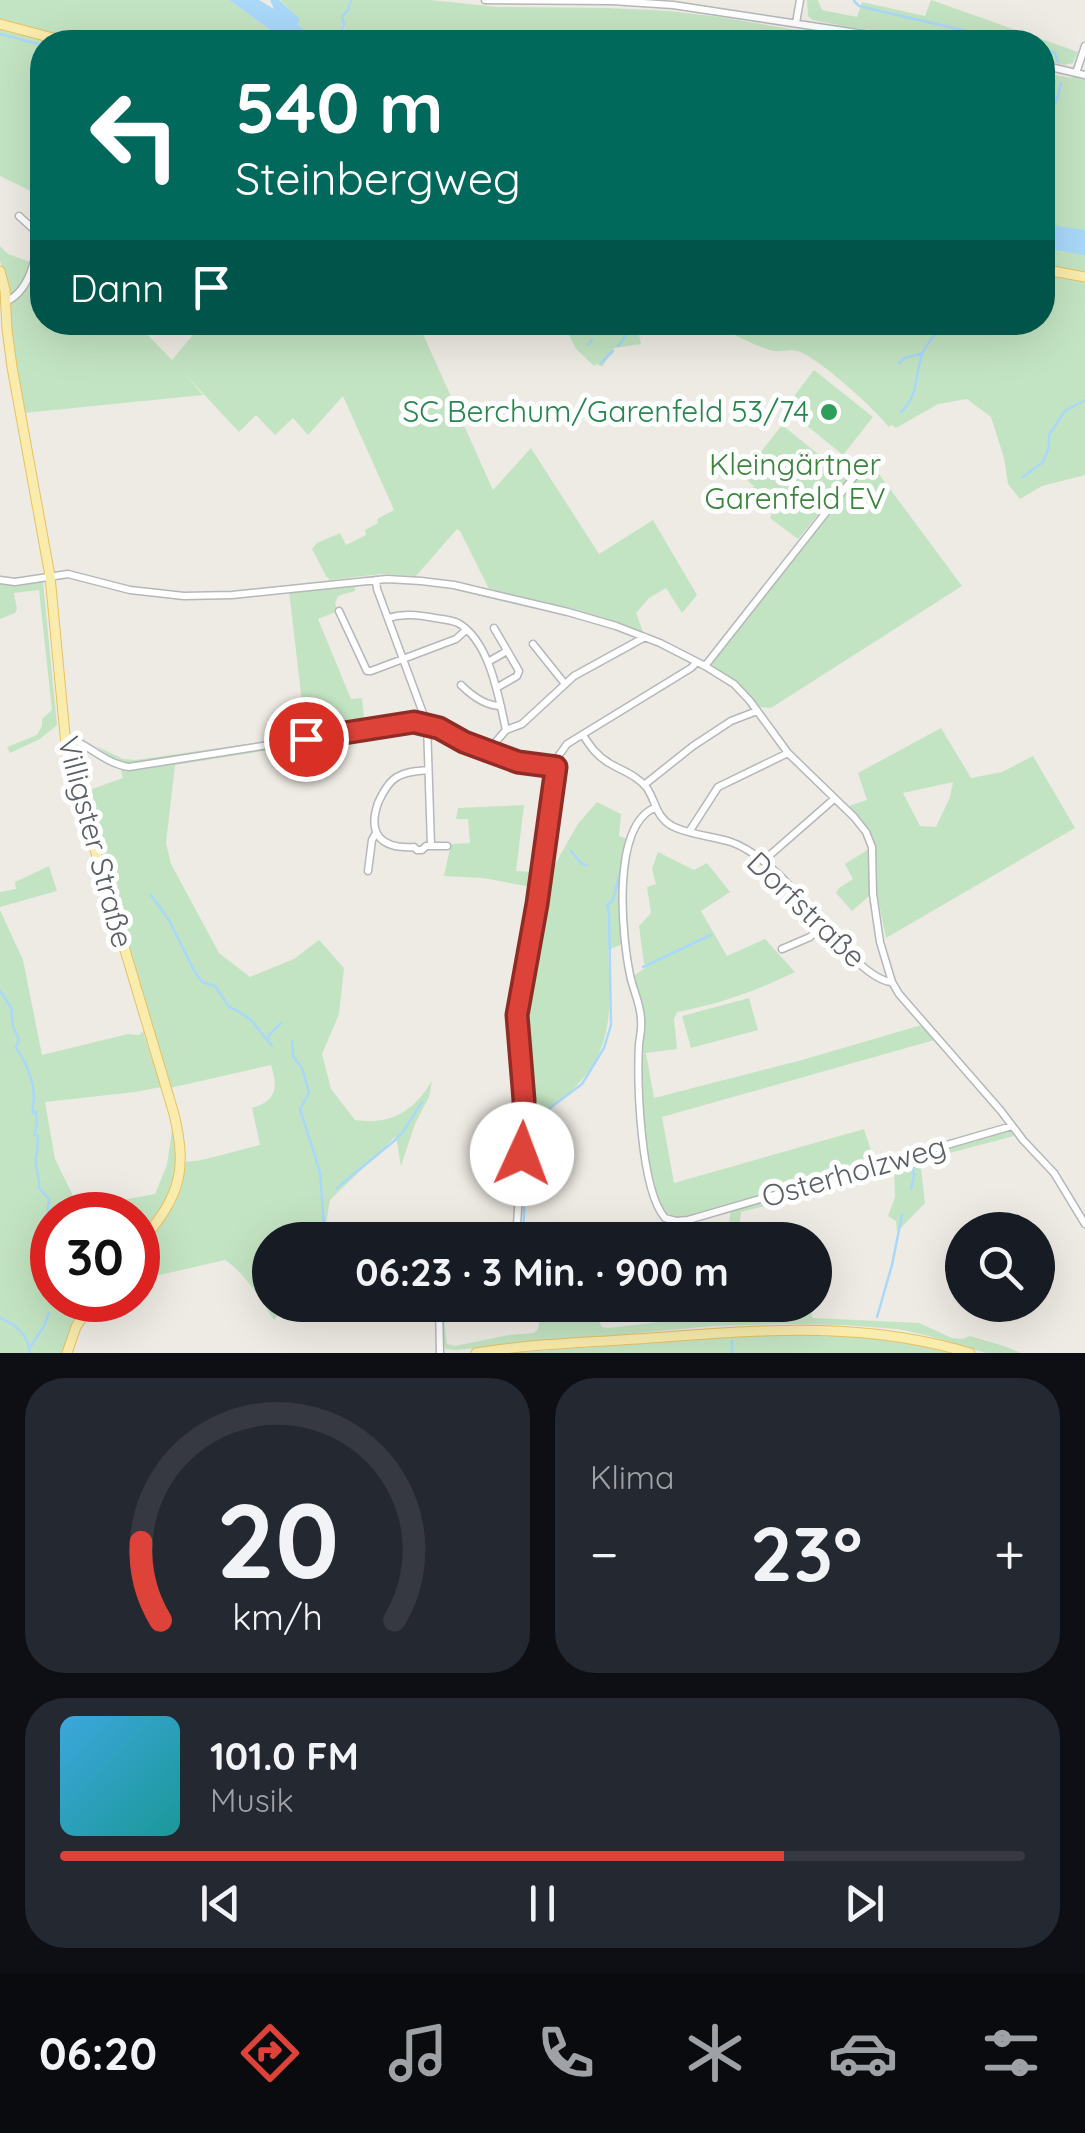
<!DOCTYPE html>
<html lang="de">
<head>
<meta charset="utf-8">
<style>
  :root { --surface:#171b24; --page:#242831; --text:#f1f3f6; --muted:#9ea1a6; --line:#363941; --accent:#de433a }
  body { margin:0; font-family:Quicksand,sans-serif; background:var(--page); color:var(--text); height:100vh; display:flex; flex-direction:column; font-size:38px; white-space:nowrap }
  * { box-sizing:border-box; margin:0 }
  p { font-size:32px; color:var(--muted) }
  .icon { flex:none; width:55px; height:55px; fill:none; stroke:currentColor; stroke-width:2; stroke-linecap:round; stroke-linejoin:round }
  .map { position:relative; height:1353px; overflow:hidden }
  .details { display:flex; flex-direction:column; gap:25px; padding:25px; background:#0d0f14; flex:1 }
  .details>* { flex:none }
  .hud { position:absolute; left:30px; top:30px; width:1025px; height:305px; border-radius:40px; box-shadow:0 10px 40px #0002; background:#00695c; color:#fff; overflow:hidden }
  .buttons { position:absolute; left:945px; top:1212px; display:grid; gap:20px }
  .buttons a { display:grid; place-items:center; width:110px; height:110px; border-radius:50%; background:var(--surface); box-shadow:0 10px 40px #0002; font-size:50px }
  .speed { position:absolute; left:30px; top:1192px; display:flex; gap:20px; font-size:50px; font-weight:700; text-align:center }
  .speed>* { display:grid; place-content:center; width:130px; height:130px; border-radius:50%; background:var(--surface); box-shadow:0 10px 40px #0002; line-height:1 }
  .speed .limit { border:15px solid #d22; background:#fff; color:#111 }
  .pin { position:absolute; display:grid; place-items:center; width:85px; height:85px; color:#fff; margin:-42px; border:5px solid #fff; border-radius:50%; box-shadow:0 2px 10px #0007 }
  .me { position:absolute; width:110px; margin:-55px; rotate:2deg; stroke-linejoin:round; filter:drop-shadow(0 0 8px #0008) }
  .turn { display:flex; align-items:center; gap:35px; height:210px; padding:0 40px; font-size:45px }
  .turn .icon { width:130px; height:130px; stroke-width:2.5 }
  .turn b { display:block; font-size:70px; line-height:85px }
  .then { display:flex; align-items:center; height:95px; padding:0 40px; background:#0003; gap:20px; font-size:38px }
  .big { font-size:75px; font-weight:800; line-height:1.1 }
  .details .tile { flex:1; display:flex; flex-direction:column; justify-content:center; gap:15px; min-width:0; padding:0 35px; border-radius:40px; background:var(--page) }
  .details .dial { align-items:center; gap:0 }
  .dial svg { height:260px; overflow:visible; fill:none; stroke:var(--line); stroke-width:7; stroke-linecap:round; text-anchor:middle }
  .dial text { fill:var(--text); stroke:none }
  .song { display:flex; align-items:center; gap:30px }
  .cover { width:120px; height:120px; border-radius:15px; background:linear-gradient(135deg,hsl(200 70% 55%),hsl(180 70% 35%)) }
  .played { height:10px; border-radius:5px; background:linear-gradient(90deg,var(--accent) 75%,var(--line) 75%) }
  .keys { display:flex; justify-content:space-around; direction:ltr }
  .heat { display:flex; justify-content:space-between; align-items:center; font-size:55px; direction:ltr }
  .details .tiles { flex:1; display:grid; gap:25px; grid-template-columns:1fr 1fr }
  .tile:last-child { grid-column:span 2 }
  .trip { position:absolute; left:252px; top:1222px; width:580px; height:100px; border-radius:50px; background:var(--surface); box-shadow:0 10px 40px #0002; font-weight:800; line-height:100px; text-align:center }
  .menu { display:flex; height:160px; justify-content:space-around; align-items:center; background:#090b0e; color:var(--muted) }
  .menu .icon { width:70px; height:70px }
  .menu .active { color:var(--accent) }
  .menu b { font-size:45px; color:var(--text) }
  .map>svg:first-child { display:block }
  .green { fill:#c3e4c2; fill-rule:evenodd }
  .water { fill:#a9d8f9 }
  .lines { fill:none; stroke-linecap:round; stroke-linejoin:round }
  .stream { stroke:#a9d8f9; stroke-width:2.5 }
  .minor-casing { stroke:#b5b7ba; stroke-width:9 }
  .major-casing { stroke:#e8c063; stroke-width:11 }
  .minor { stroke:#fff; stroke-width:6 }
  .major { stroke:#faecad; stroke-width:9 }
  .route-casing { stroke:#902c26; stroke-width:25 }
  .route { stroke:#de433a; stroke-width:18 }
  .leisure-dot { fill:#2e9e5b; stroke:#fff; stroke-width:4 }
  .labels { text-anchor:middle; stroke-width:10; stroke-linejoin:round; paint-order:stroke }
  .leisure-label { font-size:30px; fill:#27864d; stroke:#fff; text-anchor:end }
  .park-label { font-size:30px; fill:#3b843d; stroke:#fff }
  .street-label { font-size:30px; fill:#5c6064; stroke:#fff }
</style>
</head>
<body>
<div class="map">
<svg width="1085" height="1353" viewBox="0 0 1085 1353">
  <rect width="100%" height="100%" fill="#eeebe4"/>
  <path class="green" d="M0,0h229l40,29 6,13h-198l-77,-23z
    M280,0h150l68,7 111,1 59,3 52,6 146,25h-521l-3,-5 3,-11 -2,-6c0,5 -4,18 -10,22l-13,-8h-10l-14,-11 3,-4z
    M807,0h11l4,10 35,7 5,-15 63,14 6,-16 147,52 -5,11 -9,2 -21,-5 -1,-18h-87l-112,-16 -30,-6 -5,-4z
    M0,28l53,14h-11v178l-10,-4 7,-21 -39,-19z
    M1043,73l29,5 2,-3 11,3v397l-43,11 -22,13 -12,-15 -4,-26 -13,-41 -24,-18 -29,5 -42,24 -4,-3 -3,2c-13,-17 -72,-71 -92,-76 -7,-2 -16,1 -24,0 -9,-2 -36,-14 -43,-19l4,-10h308z
    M0,246l8,8 25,9 3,-6 6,-1v66l94,1 36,37 31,-37h215l75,167 38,-42 68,106 54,-34 44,75 -15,18 -16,-25 -17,10 -13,15 9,24 -154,-44 -31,-62 -3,-2 -41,47 -35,-2 -51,6 -4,-4 -14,-27 5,-6 23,-10 6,12 20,-10 -1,-5 13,-7 -1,-4 17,-9 -51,-114 -35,39 -15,-17 -18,17 -19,-20 -17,17 -57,-61 21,24 -179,18 -12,-68 -4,-60 -8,-24z
    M563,323h76l-1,7 3,14 -27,4 -12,19 -5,-3 -3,2 -18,-17z
    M814,370l59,47 -30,38 -58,-47z
    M782,425l66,53 -50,61 -28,-21 2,-5 -13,-8 -10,-11 5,-8 -12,-10z
    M870,462l92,124 -191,122 -13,-1c-14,-20 -28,-30 -48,-43l100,-130 4,-1z
    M43,581l14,144 -17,14 -30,14 -3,-6 30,-12 5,-9v-7l10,-9 -13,-120 -25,3 3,16 -2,4 -15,6v-35z
    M369,584l-14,3v4l-17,5 -3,7 3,8 -20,8 33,80 11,-1 3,30 -236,36 -12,-2 -21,-16 27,13 12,1 154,-22 -2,-25 16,-2 -14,-120z
    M941,728l30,50 31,-6 31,-16 42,72 -189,110 -9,-44 -8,2 -17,15 -16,-18 3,-5 14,-9 -8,-15 27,-17 -2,-8 -25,-30 6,-4 16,-5 -9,-27zM953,782l-3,15 -14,30 -16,-1 -17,-33z
    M360,732v4l-185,29 -9,78 5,21 48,89 31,24 44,-18 25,-19 25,28 -5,46 -17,40 9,35 24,31c36,5 58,-8 77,-39l-3,16 -14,27 -14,42 -5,-30 -66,64 -7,40h-53v65h17l-13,15c-14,-21 -28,-46 -49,-60l-87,20v-27l36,-48 7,-16 5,-27 16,-2 58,-15 -8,-37c25,-8 26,-20 19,-43l-101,23 -92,-294 45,-16 -3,-12z
    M597,802l24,12 -2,22 11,4 -6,26 1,77 -17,7c6,92 -1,118 -77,174l-11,-108 22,-127 -59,-11 -39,-2 7,-32 19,-1 -2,-24h-12l2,-11 66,-3 -8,66 34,2 28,-49z
    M658,852l36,18 13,-7 23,29 -29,19 26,45 38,-17 30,33c-39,19 -75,32 -118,40l-3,7 3,30 -31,4 8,45 148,-38 123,-36 13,15 -276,78 12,66 190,-54 11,34 130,-39 9,12 -68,18 -25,14 4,35 -28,29 -1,-11 -8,-5 7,-19 -1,-31 -44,12 -13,10 -96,24 -3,28h-11l4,-32 -43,12 -23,-2 -13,-30 -10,-71v-96l-11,-43 21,-15 -8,1 -5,-38 12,-13 -4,-26 9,-3 -4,-15z
    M49,866l8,25 -57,16v-15l16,-3 -1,-7z
    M0,910l23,50 19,95 86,-21 11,1 4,-4 18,56 -26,5 -90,10 10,57 24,49 76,-14 12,-29 5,-35c17,42 -11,79 -34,111v-26h-86v85h35l-14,22 -10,31h-63z
    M749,998l9,32 -67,18 -9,-32z
    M542,1305h63l-7,15 4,7 6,1 68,-8 30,-8v-7h31v16c15,2 28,-1 34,-16h37l5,13 106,5 33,15 10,1 8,-3 37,11 14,6h-35l-57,-17 -31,-7 -55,-4 -60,-1 -71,2 -256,24 -10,-1 -2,-3 -3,-32h2l4,30 8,2 54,-11 25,-2 4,-4z
    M776,1334c62,0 118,1 178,19h-443z"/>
  <path class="water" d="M229,0h30l15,9 -4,-9h9l21,19 -3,5 13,10h10l13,8 9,-5 3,5h-51l-3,-6 -4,-3 -2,9h-10l-6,-13z
    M1043,224l42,6v25l-42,-7z"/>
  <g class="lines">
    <path class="stream" d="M854,1l5,5 154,36
      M0,34l42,11
      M341,42l-1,-8 4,-9 -2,-9 6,-6 3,-10
      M1042,49l13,4 3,9
      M1052,104l4,-1 5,-20
      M1042,144l13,-63
      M601,329l2,-7
      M588,345l4,-5
      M618,346l7,-9 -3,-15
      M601,363l12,-12
      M899,363l6,-5 18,-5
      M901,412c20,-18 13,-44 23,-62 5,-9 14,-18 19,-28
      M1023,477l20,-15 6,-15v-12l16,-24 20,-11
      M571,851l11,13 4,1
      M151,895l18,25 26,52 7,10 13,4 14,21 9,4 13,9 21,26
      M643,967l68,-32
      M0,991l11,16 2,20 6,12 -3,9c10,14 17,30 18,48 0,6 -2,11 -1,17l3,-1 1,12 -3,11 4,1c0,10 0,12 -2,22 -1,10 4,20 3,30l10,11 -2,21 5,8
      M268,1041l1,-6 12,-12
      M292,1041l1,15 9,12 7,25 -9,16 20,63 5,68
      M337,1188l57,-47 9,-9 19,-30
      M911,1189l3,-13 -1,-10
      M523,1240l4,-109 23,-23 32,-24 22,-36 7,-23 -2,-112 -2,-8 6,-5 8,-31
      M52,1263l-4,13 4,9
      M52,1296v1
      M54,1300v4
      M877,1317l15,-52 10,-50
      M0,1318c16,7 28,16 30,35
      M732,1341v12
      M31,1346l13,-20 5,-13"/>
    <g class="minor-casing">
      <path id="minor" d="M485,0l127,1 61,4 244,37
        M796,23l4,-23
        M1042,65l43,10
        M1076,73l9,-27
        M5,302c25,-10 30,-43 35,-67l-21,-19
        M0,580l15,2 53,-8 62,16 54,6 48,-1 155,-16 34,2 33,4 114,27 48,14 44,17 45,23 29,18 16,17 38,52 66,64 12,15 6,15 1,47 7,48 12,40 7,12 102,117 22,29 31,33 31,51
        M376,580l1,9 50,135 4,121
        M339,611l28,60h4l85,-32 10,-9
        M388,618c16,-5 30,-3 47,0 7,1 17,2 23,5 32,18 41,76 48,107
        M494,628l25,43 -2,5 -19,11
        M533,644l32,40
        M488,662l19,-11
        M705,666l156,-198
        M461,685c10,10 25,21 40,21
        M583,735c7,11 14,21 26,28 13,8 28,12 38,25 9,14 9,29 25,38 18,9 40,10 59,16 17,6 32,18 45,30 28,24 81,106 115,110
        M65,736c22,7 40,28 64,31l285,-45c21,3 35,13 54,22 28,12 57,23 88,23
        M488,751l18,-21 16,-6 52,-48 71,-39
        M428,770c-10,1 -22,1 -31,7 -9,5 -15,17 -19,26 -11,32 4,46 36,44l3,3h5l4,-4h21
        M644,785l49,-39 38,-25 26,-10
        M654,808c-43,20 -32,128 -24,167 3,15 11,30 11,45 1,8 -1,16 -2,24 -2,38 1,145 26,174l11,3 12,-1 324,-94
        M689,832l29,-45 70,-34
        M763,861l71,-62
        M368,871l4,-31 4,-7
        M782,949l28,-12 13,-12
        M516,1240l9,-140 -8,-85 22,-127 18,-130 10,-14 124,-76 6,-6
        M439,1305l1,48"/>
    </g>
    <g class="major-casing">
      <path id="major" d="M0,24l68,18
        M1042,269l43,8
        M0,271l5,19 2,39 5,38 38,209 17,180 107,358c15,62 3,85 -36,132
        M67,1353l9,-26 17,-27
        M476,1353c53,-9 107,-10 160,-14 116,-8 221,-20 334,14"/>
    </g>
    <use href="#minor" class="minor"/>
    <use href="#major" class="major"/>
  </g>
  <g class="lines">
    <g class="route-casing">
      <path id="route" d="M306,739l108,-17 25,6 25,14 54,20 38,5 -19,137 -20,111 7,85 -2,54"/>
    </g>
    <use href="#route" class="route"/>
  </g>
  <circle class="leisure-dot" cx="829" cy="412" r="10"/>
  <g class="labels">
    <g class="leisure-label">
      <text x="809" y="422">SC Berchum/Garenfeld 53/74</text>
    </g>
    <g class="park-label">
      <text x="795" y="475">Kleingärtner<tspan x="795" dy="34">Garenfeld EV</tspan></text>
    </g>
    <g class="street-label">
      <text transform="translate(95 842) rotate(75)" y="10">Villigster Straße</text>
      <text transform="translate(806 910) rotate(44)" y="10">Dorfstraße</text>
      <text transform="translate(854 1172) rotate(-16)" y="10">Osterholzweg</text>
    </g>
  </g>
</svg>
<div class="buttons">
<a><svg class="icon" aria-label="search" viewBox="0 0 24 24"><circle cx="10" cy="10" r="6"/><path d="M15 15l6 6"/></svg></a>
</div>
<div class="speed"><div class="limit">30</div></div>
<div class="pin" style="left:306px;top:739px;background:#d93025"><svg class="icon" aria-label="arrive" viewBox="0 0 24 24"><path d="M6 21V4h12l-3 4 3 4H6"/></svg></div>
<svg class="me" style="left:522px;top:1154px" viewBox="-20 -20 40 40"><circle r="19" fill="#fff"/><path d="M0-13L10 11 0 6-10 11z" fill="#de433a"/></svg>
<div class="trip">06:23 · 3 Min. · 900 m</div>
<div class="hud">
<div class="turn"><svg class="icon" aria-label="left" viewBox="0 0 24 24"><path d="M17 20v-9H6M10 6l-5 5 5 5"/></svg><div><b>540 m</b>Steinbergweg</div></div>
<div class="then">Dann<svg class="icon" aria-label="arrive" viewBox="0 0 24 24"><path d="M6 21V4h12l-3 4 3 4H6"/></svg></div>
</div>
</div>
<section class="details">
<div class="tiles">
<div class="tile dial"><svg viewBox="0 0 100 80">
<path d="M14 69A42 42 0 1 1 86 69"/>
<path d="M14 69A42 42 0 0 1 8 45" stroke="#de433a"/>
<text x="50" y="56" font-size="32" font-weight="700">20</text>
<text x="50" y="72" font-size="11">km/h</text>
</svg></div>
<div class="tile"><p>Klima</p>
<div class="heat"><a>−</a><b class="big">23°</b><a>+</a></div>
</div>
<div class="tile">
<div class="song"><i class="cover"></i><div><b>101.0 FM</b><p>Musik</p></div></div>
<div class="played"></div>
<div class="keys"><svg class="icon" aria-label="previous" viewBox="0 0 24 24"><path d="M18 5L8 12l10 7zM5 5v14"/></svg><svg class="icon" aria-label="pause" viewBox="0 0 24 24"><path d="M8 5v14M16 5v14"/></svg><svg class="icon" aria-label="next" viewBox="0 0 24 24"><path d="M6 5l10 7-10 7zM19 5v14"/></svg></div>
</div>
</div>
</section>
<nav class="menu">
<b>06:20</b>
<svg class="icon active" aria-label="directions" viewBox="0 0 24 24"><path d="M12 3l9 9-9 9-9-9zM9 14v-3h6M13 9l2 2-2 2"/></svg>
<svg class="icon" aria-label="music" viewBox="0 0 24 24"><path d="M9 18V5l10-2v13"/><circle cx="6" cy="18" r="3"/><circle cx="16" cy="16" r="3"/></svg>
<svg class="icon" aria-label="phone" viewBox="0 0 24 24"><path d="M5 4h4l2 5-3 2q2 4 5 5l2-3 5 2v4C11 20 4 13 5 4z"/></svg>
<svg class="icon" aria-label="climate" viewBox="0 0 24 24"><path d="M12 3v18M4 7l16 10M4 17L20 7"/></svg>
<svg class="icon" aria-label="car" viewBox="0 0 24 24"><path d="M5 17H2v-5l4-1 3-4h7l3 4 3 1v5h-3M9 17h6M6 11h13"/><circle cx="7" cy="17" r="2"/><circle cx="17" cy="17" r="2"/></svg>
<svg class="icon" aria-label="filters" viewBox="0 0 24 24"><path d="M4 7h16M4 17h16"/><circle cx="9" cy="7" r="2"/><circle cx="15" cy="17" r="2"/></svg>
</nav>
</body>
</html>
